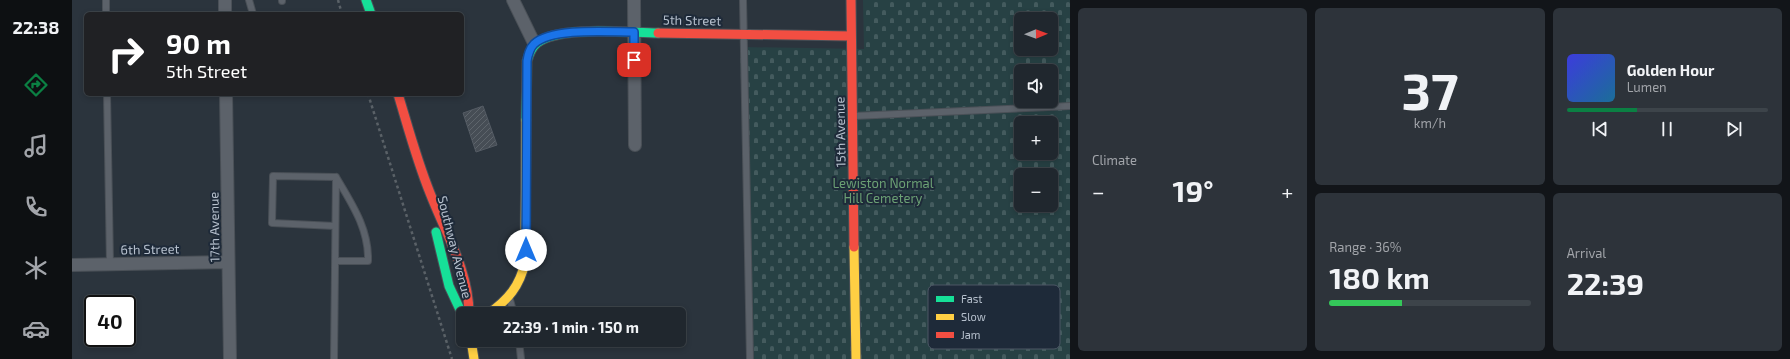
<!DOCTYPE html>
<html lang="en">
<head>
<meta charset="utf-8">
<style>
  :root { --surface:#20272e; --page:#2d333a; --text:#f1f3f6; --muted:#a2a5aa; --line:#3d444a; --accent:#0b8043 }
  body { margin:0; font-family:"Exo 2",sans-serif; background:var(--page); color:var(--text); height:100vh; display:flex; flex-direction:column; font-size:15px; white-space:nowrap }
  * { box-sizing:border-box; margin:0 }
  p { font-size:13px; color:var(--muted) }
  .icon { flex:none; width:22px; height:22px; fill:none; stroke:currentColor; stroke-width:2; stroke-linecap:round; stroke-linejoin:round }
  .map { position:relative; flex:1; overflow:hidden }
  .side { display:flex; flex-direction:column; gap:8px; padding:8px; background:#121519; width:720px }
  .side>* { flex:none }
  .hud { position:absolute; left:12px; top:12px; width:380px; height:84px; border-radius:6px; box-shadow:0 2px 6px #0003,0 0 0 1px var(--line); background:#202124; color:#fff; overflow:hidden }
  .needle { width:26px; rotate:89deg }
  .tools { position:absolute; left:942px; top:12px; display:grid; gap:8px }
  .tools a { display:grid; place-items:center; width:44px; height:44px; border-radius:6px; background:var(--surface); box-shadow:0 2px 6px #0003,0 0 0 1px var(--line); font-size:20px }
  .speed { position:absolute; left:12px; top:295px; display:flex; gap:8px; font-size:20px; font-weight:700; text-align:center }
  .speed>* { display:grid; place-content:center; width:52px; height:52px; border-radius:50%; background:var(--surface); box-shadow:0 2px 6px #0003,0 0 0 1px var(--line); line-height:1 }
  .speed .limit { border:2px solid #111; border-radius:6px; background:#fff; color:#111 }
  .pin { position:absolute; display:grid; place-items:center; width:34px; height:34px; color:#fff; margin:-17px; border-radius:8px; box-shadow:0 2px 6px #0006 }
  .me { position:absolute; width:44px; margin:-22px; rotate:0deg; stroke-linejoin:round; filter:drop-shadow(0 0 3px #0008) }
  .turn { display:flex; align-items:center; gap:14px; height:84px; padding:0 16px; font-size:18px }
  .turn .icon { width:52px; height:52px; stroke-width:2.5 }
  .turn b { display:block; font-size:28px; line-height:34px }
  .big { font-size:30px; font-weight:700; line-height:1.1 }
  .side .widget { flex:1; display:flex; flex-direction:column; justify-content:center; gap:6px; min-width:0; padding:0 14px; border-radius:6px; background:var(--page) }
  .side .dial { align-items:center; gap:0 }
  .dial b { font-size:52px; line-height:1 }
  .song { display:flex; align-items:center; gap:12px }
  .cover { width:48px; height:48px; border-radius:6px; background:linear-gradient(135deg,hsl(240 70% 55%),hsl(200 70% 35%)) }
  .played { height:4px; border-radius:2px; background:linear-gradient(90deg,var(--accent) 35%,var(--line) 35%) }
  .keys { display:flex; justify-content:space-around; direction:ltr }
  .heat { display:flex; justify-content:space-between; align-items:center; font-size:22px; direction:ltr }
  .charge { height:6px; border-radius:3px; background:linear-gradient(90deg,#34c759 36%,var(--line) 0) }
  .side .tiles { flex:1; display:grid; gap:8px; grid-template-columns:repeat(3,1fr) }
  .widget:first-child { grid-row:span 2 }
  .trip { position:absolute; left:384px; top:307px; width:230px; height:40px; border-radius:6px; background:var(--surface); box-shadow:0 2px 6px #0003,0 0 0 1px var(--line); font-weight:700; line-height:40px; text-align:center }
  main { display:flex; flex:1; min-height:0 }
  .dock { display:flex; flex-direction:column; width:72px; justify-content:space-around; align-items:center; background:#0d1012; color:var(--muted) }
  .dock .icon { width:28px; height:28px }
  .dock .on { color:var(--accent) }
  .dock b { font-size:18px; color:var(--text) }
  .map>svg:first-child { display:block }
  .cemetery { fill:url(#cemetery-stones); fill-rule:evenodd }
  .building { fill:url(#building-hatch); stroke:#545b64 }
  .lines { fill:none; stroke-linecap:round; stroke-linejoin:round }
  .lane-casing { stroke:#4a5057; stroke-width:8 }
  .street-casing { stroke:#4a5057; stroke-width:14 }
  .fast-casing { stroke:#4a5057; stroke-width:11 }
  .slow-casing { stroke:#4a5057; stroke-width:11 }
  .jam-casing { stroke:#4a5057; stroke-width:11 }
  .path { stroke:#5a6167; stroke-width:2.5; stroke-dasharray:3 3; stroke-linecap:butt }
  .lane { stroke:#5c626a; stroke-width:6 }
  .street { stroke:#5c626a; stroke-width:12 }
  .fast { stroke:#16e098; stroke-width:9 }
  .slow { stroke:#ffcf43; stroke-width:9 }
  .jam { stroke:#f24e42; stroke-width:9 }
  .route-casing { stroke:#114b97; stroke-width:10 }
  .route { stroke:#1a73e8; stroke-width:7 }
  .labels { text-anchor:middle; stroke-width:4; stroke-linejoin:round; paint-order:stroke }
  .street-label { font-size:13px; fill:#b6c0cd; stroke:#1e2a39 }
  .park-label { font-size:13px; fill:#6ba074; stroke:#1e2a39 }
  .key { fill:#1e2a39; stroke:#4c5765; stroke-width:1 }
  .key-label { font-size:11px; fill:#b6c0cd }
</style>
</head>
<body>
<main>
<nav class="dock">
<b>22:38</b>
<svg class="icon on" aria-label="directions" viewBox="0 0 24 24"><path d="M12 3l9 9-9 9-9-9zM9 14v-3h6M13 9l2 2-2 2"/></svg>
<svg class="icon" aria-label="music" viewBox="0 0 24 24"><path d="M9 18V5l10-2v13"/><circle cx="6" cy="18" r="3"/><circle cx="16" cy="16" r="3"/></svg>
<svg class="icon" aria-label="phone" viewBox="0 0 24 24"><path d="M5 4h4l2 5-3 2q2 4 5 5l2-3 5 2v4C11 20 4 13 5 4z"/></svg>
<svg class="icon" aria-label="climate" viewBox="0 0 24 24"><path d="M12 3v18M4 7l16 10M4 17L20 7"/></svg>
<svg class="icon" aria-label="car" viewBox="0 0 24 24"><path d="M5 17H2v-5l4-1 3-4h7l3 4 3 1v5h-3M9 17h6M6 11h13"/><circle cx="7" cy="17" r="2"/><circle cx="17" cy="17" r="2"/></svg>
</nav>
<div class="map">
<svg width="998" height="359" viewBox="0 0 998 359">
  <defs>
    <pattern id="cemetery-stones" width="16" height="16" patternUnits="userSpaceOnUse"><rect width="16" height="16" fill="#274144"/><path d="M2 7V4a2 2 0 0 1 4 0v3zM10 15v-3a2 2 0 0 1 4 0v3z" fill="#445b5e"/></pattern>
    <pattern id="building-hatch" width="6" height="6" patternUnits="userSpaceOnUse"><rect width="6" height="6" fill="#464d55"/><path d="M-1 1l2-2M0 6l6-6M5 7l2-2" fill="none" stroke="#5e656c"/></pattern>
  </defs>
  <rect width="100%" height="100%" fill="#2b343d"/>
  <path class="cemetery" d="M791,0h207v359h-321l-9,-312 124,2zM949,19h30v30h-30zM949,71h30v30h-30zM949,123h30v30h-30zM949,175h30v30h-30z"/>
  <path class="building" d="M411,106l14,39 -21,7 -13,-39z"/>
  <g class="lines">
    <g class="lane-casing">
      <path id="lane" d="M34,0v14
        M177,0l4,14
        M210,0v1
        M671,0l7,359
        M35,94l3,170
        M782,116l216,-10
        M263,261h33c1,-32 -16,-57 -32,-84
        M438,300l4,14
        M447,340l2,19
        M262,359l2,-182 -63,-1 -1,47 63,3"/>
    </g>
    <g class="street-casing">
      <path id="street" d="M153,0v14
        M441,0l21,43
        M562,0l1,145
        M154,94l4,265
        M0,265l156,-3"/>
    </g>
    <g class="fast-casing">
      <path id="fast" d="M294,0l5,14
        M454,120l1,-59c2,-7 5,-14 10,-18 23,-18 92,-10 121,-10
        M364,232l13,54 14,30"/>
    </g>
    <g class="slow-casing">
      <path id="slow" d="M782,247l2,112
        M416,314c20,-14 32,-28 37,-52l1,-142
        M399,340l3,19"/>
    </g>
    <g class="jam-casing">
      <path id="jam" d="M779,0l3,247
        M586,33l193,3
        M326,94c10,33 19,67 32,99 15,39 39,78 39,121"/>
    </g>
    <path class="path" d="M266,0l4,14
      M296,94l84,265"/>
    <use href="#lane" class="lane"/>
    <use href="#street" class="street"/>
    <use href="#fast" class="fast"/>
    <use href="#slow" class="slow"/>
    <use href="#jam" class="jam"/>
  </g>
  <g class="lines">
    <g class="route-casing">
      <path id="route" d="M454,250l1,-189c1,-6 2,-12 7,-17 18,-17 76,-12 100,-12v28"/>
    </g>
    <use href="#route" class="route"/>
  </g>
  <g class="labels">
    <g class="street-label">
      <text transform="translate(620 20) rotate(1)" y="5">5th Street</text>
      <text transform="translate(768 132) rotate(-91)" y="5">15th Avenue</text>
      <text transform="translate(142 227) rotate(-91)" y="5">17th Avenue</text>
      <text transform="translate(383 247) rotate(76)" y="5">Southway Avenue</text>
      <text transform="translate(78 249) rotate(-1)" y="5">6th Street</text>
    </g>
    <g class="park-label">
      <text x="811" y="188">Lewiston Normal<tspan x="811" dy="15">Hill Cemetery</tspan></text>
    </g>
  </g>
  <rect x="856" y="285" width="132" height="64" rx="6" class="key"/>
  <rect x="864" y="296" width="18" height="6" fill="#16e098"/>
  <rect x="864" y="314" width="18" height="6" fill="#ffcf43"/>
  <rect x="864" y="332" width="18" height="6" fill="#f24e42"/>
  <g class="key-label">
    <text x="889" y="303">Fast</text>
    <text x="889" y="321">Slow</text>
    <text x="889" y="339">Jam</text>
  </g>
</svg>
<div class="tools">
<a><svg class="needle" viewBox="-14 -14 28 28"><path d="M0-13l5 13h-10z" fill="#e53935"/><path d="M0 13l5-13h-10z" fill="#a2a5aa"/></svg></a>
<a><svg class="icon" aria-label="sound" viewBox="0 0 24 24"><path d="M4 9h4l5-4v14l-5-4H4zM17 9q2 3 0 6"/></svg></a>
<a>+</a>
<a>−</a>
</div>
<div class="speed"><div class="limit">40</div></div>
<div class="pin" style="left:562px;top:60px;background:#d93025"><svg class="icon" aria-label="arrive" viewBox="0 0 24 24"><path d="M6 21V4h12l-3 4 3 4H6"/></svg></div>
<svg class="me" style="left:454px;top:250px" viewBox="-20 -20 40 40"><circle r="19" fill="#fff"/><path d="M0-13L10 11 0 6-10 11z" fill="#1a73e8"/></svg>
<div class="trip">22:39 · 1 min · 150 m</div>
<div class="hud">
<div class="turn"><svg class="icon" aria-label="right" viewBox="0 0 24 24"><path d="M7 20v-9h11M14 6l5 5-5 5"/></svg><div><b>90 m</b>5th Street</div></div>
</div>
</div>
<section class="side">
<div class="tiles">
<div class="widget"><p>Climate</p>
<div class="heat"><a>−</a><b class="big">19°</b><a>+</a></div>
</div>
<div class="widget dial"><b>37</b><p>km/h</p></div>
<div class="widget">
<div class="song"><i class="cover"></i><div><b>Golden Hour</b><p>Lumen</p></div></div>
<div class="played"></div>
<div class="keys"><svg class="icon" aria-label="previous" viewBox="0 0 24 24"><path d="M18 5L8 12l10 7zM5 5v14"/></svg><svg class="icon" aria-label="pause" viewBox="0 0 24 24"><path d="M8 5v14M16 5v14"/></svg><svg class="icon" aria-label="next" viewBox="0 0 24 24"><path d="M6 5l10 7-10 7zM19 5v14"/></svg></div>
</div>
<div class="widget"><p>Range · 36%</p><b class="big">180 km</b><div class="charge"></div></div>
<div class="widget"><p>Arrival</p><b class="big">22:39</b></div>
</div>
</section>
</main>
</body>
</html>
